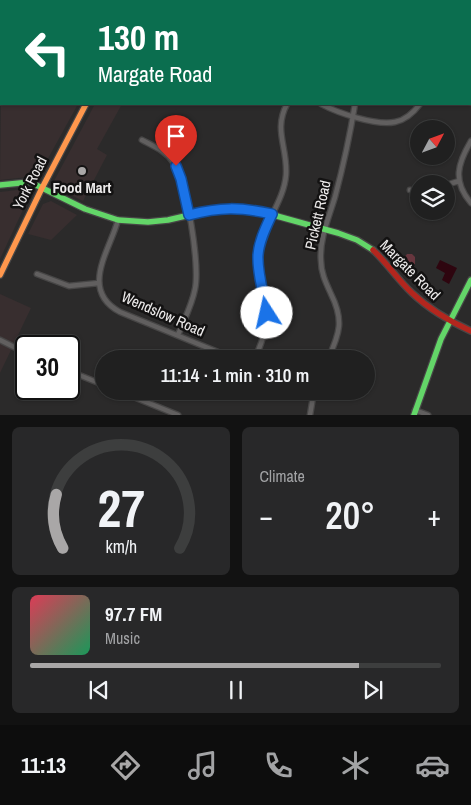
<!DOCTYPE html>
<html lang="en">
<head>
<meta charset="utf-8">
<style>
  :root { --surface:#202020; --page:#282829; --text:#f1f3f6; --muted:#a2a3a5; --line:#3d3e3e; --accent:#a9a7a7 }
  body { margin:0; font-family:"Archivo Narrow",sans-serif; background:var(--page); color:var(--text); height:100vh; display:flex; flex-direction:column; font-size:19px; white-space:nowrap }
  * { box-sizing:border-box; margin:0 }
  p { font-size:16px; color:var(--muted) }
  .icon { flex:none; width:28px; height:28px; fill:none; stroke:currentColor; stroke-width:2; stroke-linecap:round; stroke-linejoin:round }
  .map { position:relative; height:415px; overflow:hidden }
  .drawer { display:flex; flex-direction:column; gap:12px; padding:12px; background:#121212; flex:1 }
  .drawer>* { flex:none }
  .hud { position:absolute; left:0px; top:0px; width:471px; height:105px; box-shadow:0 1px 4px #0004,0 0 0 1px var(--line); background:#0b6e4f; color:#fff; overflow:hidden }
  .needle { width:32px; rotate:49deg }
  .controls { position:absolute; left:410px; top:120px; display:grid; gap:10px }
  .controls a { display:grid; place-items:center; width:45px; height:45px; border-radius:50%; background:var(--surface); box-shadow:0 1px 4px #0004,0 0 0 1px var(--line); font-size:25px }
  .speed { position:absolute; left:15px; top:335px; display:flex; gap:10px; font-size:25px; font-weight:700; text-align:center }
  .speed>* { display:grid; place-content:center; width:65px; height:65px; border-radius:50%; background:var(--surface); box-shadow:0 1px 4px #0004,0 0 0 1px var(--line); line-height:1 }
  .speed .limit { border:2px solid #111; border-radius:8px; background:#fff; color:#111 }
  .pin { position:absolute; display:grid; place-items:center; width:42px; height:42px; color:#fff; margin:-51px -21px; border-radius:50% 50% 50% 0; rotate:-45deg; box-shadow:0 0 5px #0007 }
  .pin .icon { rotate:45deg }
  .me { position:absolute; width:55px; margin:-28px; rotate:350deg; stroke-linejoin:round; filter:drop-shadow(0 0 4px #0008) }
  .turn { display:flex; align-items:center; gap:18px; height:105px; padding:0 15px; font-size:22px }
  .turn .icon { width:65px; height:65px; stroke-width:2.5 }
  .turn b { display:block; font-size:35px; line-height:42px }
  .big { font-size:38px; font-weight:600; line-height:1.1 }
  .drawer .widget { flex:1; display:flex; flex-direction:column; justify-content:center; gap:8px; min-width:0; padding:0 18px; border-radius:8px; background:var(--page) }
  .drawer .dial { align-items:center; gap:0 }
  .dial svg { height:130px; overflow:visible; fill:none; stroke:var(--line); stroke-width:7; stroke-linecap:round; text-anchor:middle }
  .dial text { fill:var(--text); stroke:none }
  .song { display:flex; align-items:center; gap:15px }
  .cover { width:60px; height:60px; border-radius:8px; background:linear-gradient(135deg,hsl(350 70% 55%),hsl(150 70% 35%)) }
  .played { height:5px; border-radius:2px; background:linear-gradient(90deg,var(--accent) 80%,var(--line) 80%) }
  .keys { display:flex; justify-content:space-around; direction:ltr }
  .heat { display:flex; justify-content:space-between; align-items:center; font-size:28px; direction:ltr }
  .drawer .tiles { flex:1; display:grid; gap:12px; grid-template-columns:1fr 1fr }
  .widget:last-child { grid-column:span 2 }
  .trip { position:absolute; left:95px; top:350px; width:280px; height:50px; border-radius:25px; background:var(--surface); box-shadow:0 1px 4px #0004,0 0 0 1px var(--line); font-weight:600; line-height:50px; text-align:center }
  .tabs { display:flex; height:80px; justify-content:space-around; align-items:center; background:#0d0d0d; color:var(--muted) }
  .tabs .icon { width:35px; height:35px }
  .tabs .selected { color:var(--accent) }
  .tabs b { font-size:22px; color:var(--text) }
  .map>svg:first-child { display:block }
  .built { fill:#382e2f }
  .green { fill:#67363e }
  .water { fill:#2e050f }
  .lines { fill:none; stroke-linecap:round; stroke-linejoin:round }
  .street-casing { stroke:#474646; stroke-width:7 }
  .fast-casing { stroke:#474646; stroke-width:8 }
  .slow-casing { stroke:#474646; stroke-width:8 }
  .jam-casing { stroke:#474646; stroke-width:8 }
  .street { stroke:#615f5f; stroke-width:4.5 }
  .fast { stroke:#63d668; stroke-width:5.5 }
  .slow { stroke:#ff974d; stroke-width:5.5 }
  .jam { stroke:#b3261e; stroke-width:5.5 }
  .route-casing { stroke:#114b97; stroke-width:12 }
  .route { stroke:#1a73e8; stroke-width:9 }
  .poi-dot { fill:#a9a7a7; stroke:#131212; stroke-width:2 }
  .labels { text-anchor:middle; stroke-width:5; stroke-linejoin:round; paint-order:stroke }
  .street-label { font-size:15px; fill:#edebeb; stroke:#131212 }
  .poi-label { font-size:15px; font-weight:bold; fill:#edebeb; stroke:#131212 }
</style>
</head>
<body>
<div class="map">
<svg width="471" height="415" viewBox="0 0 471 415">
  <rect width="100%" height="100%" fill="#2b2a2a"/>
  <path class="built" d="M1,96v8h77l-38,69 -3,3 -37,4z
    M95,104h27l-25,45 10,6 -24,46 -26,-13 -3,-7z
    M26,189l3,3v5l-29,62v-67z
    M51,201l26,14 -26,25 -23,-6 15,-30z
    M0,294l31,14 -31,65z"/>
  <path class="green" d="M407,254h5l3,3v7l-9,8 -7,-8z"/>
  <path class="water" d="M440,260l17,8 -8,16 -7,-4 3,-7 -9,-5z"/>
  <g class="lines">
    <g class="street-casing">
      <path id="street" d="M284,0l2,1
        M433,0l1,1
        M379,1l1,-1
        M470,42l1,1
        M321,104c17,9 55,22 74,18 11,-2 19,-10 25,-18
        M142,140c11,6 24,11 31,22 14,18 27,104 22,127 -3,16 -11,31 -17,46
        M471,141c-13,22 -19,40 0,62
        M446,185l13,-4
        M410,190l9,1
        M118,220c-8,30 -39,70 2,92l115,47
        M37,274l32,12 30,-3
        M0,340l26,13
        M255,359c5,-13 11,-26 12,-40 1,-23 -12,-45 -8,-69 4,-26 25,-49 27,-75 2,-27 -13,-45 1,-71
        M328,359c12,-26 16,-39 3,-65 -5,-11 -10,-21 -10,-33 -2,-21 8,-44 14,-64 8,-30 15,-62 20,-93
        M69,371l35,14
        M119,391l59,24
        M415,410l13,5
        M310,415l4,-24"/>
    </g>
    <g class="fast-casing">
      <path id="fast" d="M0,185l30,-3 55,27 33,11 30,2 20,-2 52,-12h15l31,5 72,20 19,7 16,10
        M414,415l27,-76 30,-59"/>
    </g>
    <g class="slow-casing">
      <path id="slow" d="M141,1l1,-1
        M0,275l42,-87 44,-84"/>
    </g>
    <g class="jam-casing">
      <path id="jam" d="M373,250c14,13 25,30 39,43 18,17 37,28 59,38"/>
    </g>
    <use href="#street" class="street"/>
    <use href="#fast" class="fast"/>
    <use href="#slow" class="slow"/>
    <use href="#jam" class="jam"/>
  </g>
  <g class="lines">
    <g class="route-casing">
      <path id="route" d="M176,166l5,13 8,36c31,-8 51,-8 83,-1 -6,13 -13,27 -14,41 -1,19 6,39 9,58"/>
    </g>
    <use href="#route" class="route"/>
  </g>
  <circle class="poi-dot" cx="82" cy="171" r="5"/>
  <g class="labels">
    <g class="street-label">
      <text transform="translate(30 183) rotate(-63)" y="5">York Road</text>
      <text transform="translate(318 215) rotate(-77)" y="5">Pickett Road</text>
      <text transform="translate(410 270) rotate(45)" y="5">Margate Road</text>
      <text transform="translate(163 314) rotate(24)" y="5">Wendslow Road</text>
    </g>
    <g class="poi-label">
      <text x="82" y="193">Food Mart</text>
    </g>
  </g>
</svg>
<div class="controls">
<a><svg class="needle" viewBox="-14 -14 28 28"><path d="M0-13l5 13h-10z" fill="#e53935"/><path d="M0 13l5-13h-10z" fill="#a2a3a5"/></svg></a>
<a><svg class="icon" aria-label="layers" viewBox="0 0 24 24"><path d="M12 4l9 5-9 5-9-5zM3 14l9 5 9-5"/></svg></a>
</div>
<div class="speed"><div class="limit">30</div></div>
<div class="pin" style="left:176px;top:166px;background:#d93025"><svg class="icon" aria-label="arrive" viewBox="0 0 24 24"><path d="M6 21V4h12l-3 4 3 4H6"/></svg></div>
<svg class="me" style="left:267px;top:313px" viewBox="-20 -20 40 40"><circle r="19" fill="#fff"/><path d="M0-13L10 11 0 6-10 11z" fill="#1a73e8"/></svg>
<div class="trip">11:14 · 1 min · 310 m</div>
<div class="hud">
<div class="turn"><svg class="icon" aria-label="left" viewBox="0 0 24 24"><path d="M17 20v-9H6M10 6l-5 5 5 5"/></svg><div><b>130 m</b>Margate Road</div></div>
</div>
</div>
<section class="drawer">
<div class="tiles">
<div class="widget dial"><svg viewBox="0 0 100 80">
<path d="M14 69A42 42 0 1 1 86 69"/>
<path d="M14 69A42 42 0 0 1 10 36" stroke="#a9a7a7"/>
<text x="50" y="56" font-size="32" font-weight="700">27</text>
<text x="50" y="72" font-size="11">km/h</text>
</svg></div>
<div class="widget"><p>Climate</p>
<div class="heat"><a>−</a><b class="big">20°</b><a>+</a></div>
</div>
<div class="widget">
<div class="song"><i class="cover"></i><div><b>97.7 FM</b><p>Music</p></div></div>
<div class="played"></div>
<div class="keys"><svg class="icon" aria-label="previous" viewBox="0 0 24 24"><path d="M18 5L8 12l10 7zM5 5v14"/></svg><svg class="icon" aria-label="pause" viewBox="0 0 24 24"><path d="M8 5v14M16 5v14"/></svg><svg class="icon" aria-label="next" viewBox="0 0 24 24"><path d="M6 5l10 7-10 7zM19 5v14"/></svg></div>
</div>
</div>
</section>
<nav class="tabs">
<b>11:13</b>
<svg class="icon selected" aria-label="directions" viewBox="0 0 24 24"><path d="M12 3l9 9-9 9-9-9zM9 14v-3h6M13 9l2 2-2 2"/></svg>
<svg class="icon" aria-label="music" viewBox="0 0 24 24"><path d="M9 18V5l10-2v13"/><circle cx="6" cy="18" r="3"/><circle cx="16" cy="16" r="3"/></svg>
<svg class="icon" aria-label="phone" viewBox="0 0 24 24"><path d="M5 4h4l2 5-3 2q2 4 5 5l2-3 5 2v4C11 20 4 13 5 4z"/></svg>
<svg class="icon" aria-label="climate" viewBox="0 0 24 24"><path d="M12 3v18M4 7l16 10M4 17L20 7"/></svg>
<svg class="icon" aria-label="car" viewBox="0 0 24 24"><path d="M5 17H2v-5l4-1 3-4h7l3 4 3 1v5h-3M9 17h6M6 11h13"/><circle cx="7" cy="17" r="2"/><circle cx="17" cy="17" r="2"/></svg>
</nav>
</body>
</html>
